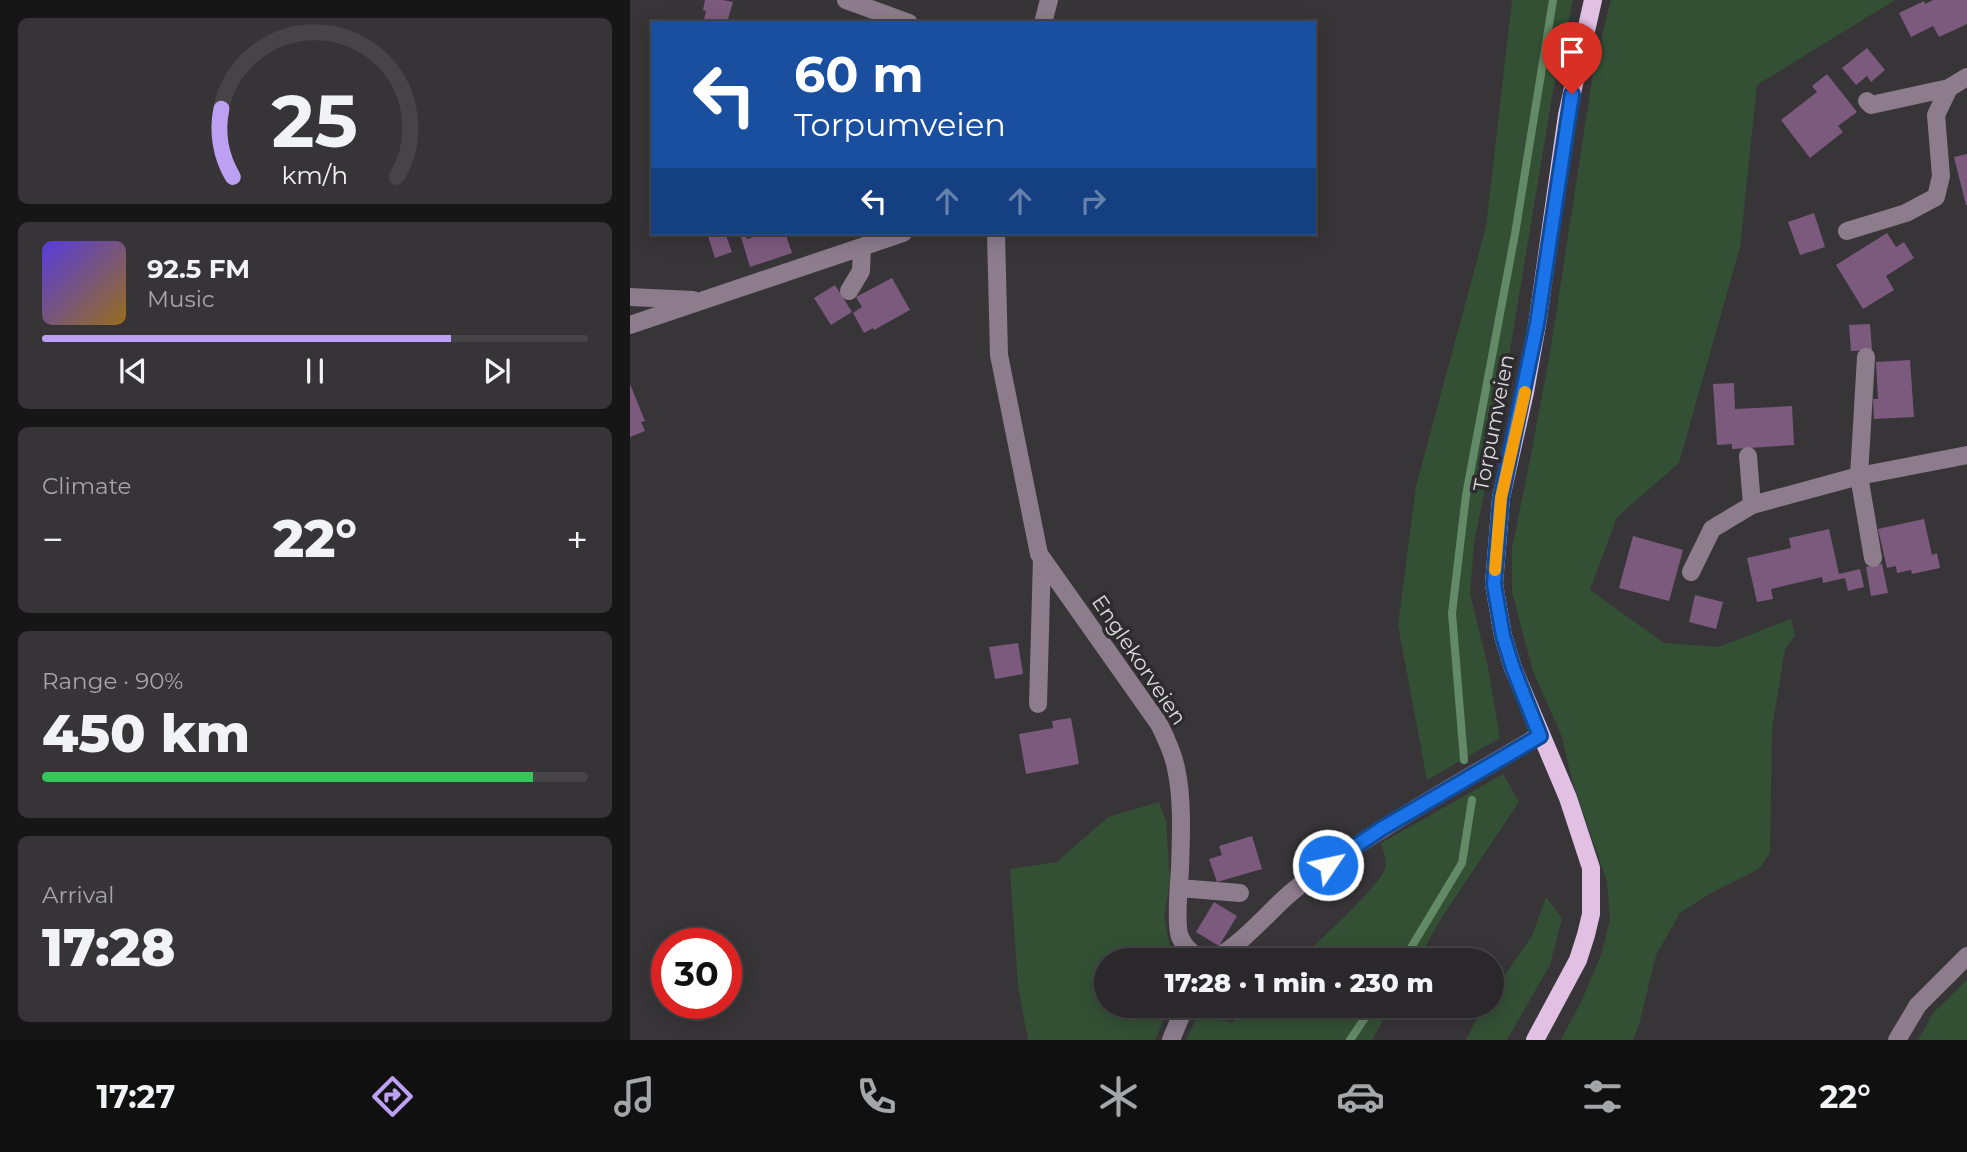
<!DOCTYPE html>
<html lang="en">
<head>
<meta charset="utf-8">
<style>
  :root { --surface:#2a282a; --page:#363436; --text:#f1f3f6; --muted:#a5a6a8; --line:#464447; --accent:#bca0f2 }
  body { margin:0; font-family:Montserrat,sans-serif; background:var(--page); color:var(--text); height:100vh; display:flex; flex-direction:column; font-size:26px; white-space:nowrap }
  * { box-sizing:border-box; margin:0 }
  p { font-size:23px; color:var(--muted) }
  .icon { flex:none; width:38px; height:38px; fill:none; stroke:currentColor; stroke-width:2; stroke-linecap:round; stroke-linejoin:round }
  .map { position:relative; flex:1; overflow:hidden }
  .panel { display:flex; flex-direction:column; gap:18px; padding:18px; background:#171617; width:630px }
  .panel>* { flex:none }
  .guide { position:absolute; left:21px; top:21px; width:665px; height:214px; border-radius:0px; box-shadow:0 4px 18px #0003,0 0 0 2px var(--line); background:#1a4fa0; color:#fff; overflow:hidden }
  .speed { position:absolute; left:21px; top:928px; display:flex; gap:14px; font-size:35px; font-weight:700; text-align:center }
  .speed>* { display:grid; place-content:center; width:91px; height:91px; border-radius:50%; background:var(--surface); box-shadow:0 4px 18px #0003,0 0 0 2px var(--line); line-height:1 }
  .speed .limit { border:10px solid #d22; background:#fff; color:#111 }
  .pin { position:absolute; display:grid; place-items:center; width:60px; height:60px; color:#fff; margin:-72px -30px; border-radius:50% 50% 50% 0; rotate:-45deg; box-shadow:0 0 7px #0007 }
  .pin .icon { rotate:45deg }
  .me { position:absolute; width:77px; margin:-38px; rotate:56deg; stroke-linejoin:round; filter:drop-shadow(0 0 5px #0008) }
  .turn { display:flex; align-items:center; gap:24px; height:147px; padding:0 28px; font-size:32px }
  .turn .icon { width:91px; height:91px; stroke-width:2.5 }
  .turn b { display:block; font-size:49px; line-height:60px }
  .lanes { display:flex; align-items:center; height:66px; padding:0 28px; background:#0003; justify-content:center; gap:35px; direction:ltr }
  .lanes .off { opacity:.35 }
  .big { font-size:52px; font-weight:800; line-height:1.1 }
  .panel .tile { flex:1; display:flex; flex-direction:column; justify-content:center; gap:10px; min-width:0; padding:0 24px; border-radius:10px; background:var(--page) }
  .panel .dial { align-items:center; gap:0 }
  .dial svg { height:182px; overflow:visible; fill:none; stroke:var(--line); stroke-width:7; stroke-linecap:round; text-anchor:middle }
  .dial text { fill:var(--text); stroke:none }
  .song { display:flex; align-items:center; gap:21px }
  .cover { width:84px; height:84px; border-radius:10px; background:linear-gradient(135deg,hsl(250 70% 55%),hsl(40 70% 35%)) }
  .played { height:7px; border-radius:4px; background:linear-gradient(90deg,var(--accent) 75%,var(--line) 75%) }
  .keys { display:flex; justify-content:space-around; direction:ltr }
  .heat { display:flex; justify-content:space-between; align-items:center; font-size:38px; direction:ltr }
  .charge { height:10px; border-radius:5px; background:linear-gradient(90deg,#34c759 90%,var(--line) 0) }
  .trip { position:absolute; left:464px; top:948px; width:410px; height:70px; border-radius:35px; background:var(--surface); box-shadow:0 4px 18px #0003,0 0 0 2px var(--line); font-weight:800; line-height:70px; text-align:center }
  .dock { display:flex; height:112px; justify-content:space-around; align-items:center; background:#111011; color:var(--muted) }
  .dock .icon { width:49px; height:49px }
  .dock .active { color:var(--accent) }
  .dock b { font-size:32px; color:var(--text) }
  main { display:flex; flex:1; min-height:0 }
  .map>svg:first-child { display:block }
  .green { fill:#335035 }
  .lines { fill:none; stroke-linecap:round; stroke-linejoin:round }
  .stream { stroke:#638a66; stroke-width:8 }
  .building { fill:#7c5a7e }
  .minor { stroke:#8c7c8c; stroke-width:18 }
  .major { stroke:#e1c0e3; stroke-width:18 }
  .route-casing { stroke:#114b97; stroke-width:18 }
  .route { stroke:#1a73e8; stroke-width:12 }
  .slow { stroke:#f59e0b; stroke-width:12 }
  .labels { text-anchor:middle; stroke-width:7; stroke-linejoin:round; paint-order:stroke }
  .street-label { font-size:21px; fill:#dcdadc; stroke:#2e2b2e }
</style>
</head>
<body>
<main>
<section class="panel">
<div class="tile dial"><svg viewBox="0 0 100 80">
<path d="M14 69A42 42 0 1 1 86 69"/>
<path d="M14 69A42 42 0 0 1 9 39" stroke="#bca0f2"/>
<text x="50" y="56" font-size="32" font-weight="700">25</text>
<text x="50" y="72" font-size="11">km/h</text>
</svg></div>
<div class="tile">
<div class="song"><i class="cover"></i><div><b>92.5 FM</b><p>Music</p></div></div>
<div class="played"></div>
<div class="keys"><svg class="icon" aria-label="previous" viewBox="0 0 24 24"><path d="M18 5L8 12l10 7zM5 5v14"/></svg><svg class="icon" aria-label="pause" viewBox="0 0 24 24"><path d="M8 5v14M16 5v14"/></svg><svg class="icon" aria-label="next" viewBox="0 0 24 24"><path d="M6 5l10 7-10 7zM19 5v14"/></svg></div>
</div>
<div class="tile"><p>Climate</p>
<div class="heat"><a>−</a><b class="big">22°</b><a>+</a></div>
</div>
<div class="tile"><p>Range · 90%</p><b class="big">450 km</b><div class="charge"></div></div>
<div class="tile"><p>Arrival</p><b class="big">17:28</b></div>
</section>
<div class="map">
<svg width="1337" height="1040" viewBox="0 0 1337 1040">
  <rect width="100%" height="100%" fill="#383538"/>
  <path class="green" d="M882,0h61l-20,91 -58,349 -21,103 -4,51 18,73 12,71 -73,42 -29,-155 18,-139 70,-259z
    M981,0h284l-138,85 -17,162 -61,216 -62,54 -27,73 74,53 54,4 73,-28 4,17 -10,13 -13,80 -2,124 -11,16 -50,25 -29,19 -24,42 -17,70 -6,15h-72l22,-42 19,-46 8,-33 -3,-37 -35,-102 -10,-43 -29,-66 -21,-79v-44l18,-88 21,-113 43,-280z
    M873,774l16,28 -77,115 -25,44h-119c16,-16 87,-78 88,-96 0,-7 -3,-15 -5,-22z
    M529,802l7,19 4,60 -6,35 9,45h-67v45h64l-15,34h-127l-10,-54 -8,-117 47,-7 51,-45z
    M916,897l16,21 -12,47 -43,75h-41l17,-34h8v-11l41,-59z
    M1337,980v60h-49l16,-28z
    M572,1006h2l13,13 15,4 18,-17h141l-19,34h-186z"/>
  <g class="lines">
    <path class="stream" d="M834,760l-12,-147 14,-118 49,-261 38,-234
      M773,961l59,-98 10,-63
      M720,1040l23,-34"/>
  </g>
  <path class="building" d="M75,0h18l10,2 -5,17 4,1 -1,3h-28l3,-12 -3,-1z
    M1303,0h34v24l-28,13 -6,-11 -22,11 -12,-24 25,-12 1,3z
    M1237,48l18,22 -14,12 -4,-6 -11,9 -14,-17z
    M1197,74l30,38 -19,14 5,6 -33,26 -29,-38 36,-28 -5,-6z
    M1337,154v51h-1l-12,-48z
    M1184,213l11,34 -25,8 -12,-33z
    M77,233h18l7,19 -17,6z
    M129,233h33l-6,2 6,18 -42,14 -9,-30 4,-2 2,4 13,-4z
    M1257,233l9,14 8,-5 10,16 -28,18 8,14 -31,19 -27,-44z
    M262,278l18,32 -36,20 -1,-2 -9,5 -11,-20 9,-6 -6,-10z
    M205,285l17,27 -21,13 -17,-27z
    M1240,324l2,26 -21,1 -2,-26z
    M1280,360l4,57 -40,2 -1,-20h5l-2,-37z
    M1104,383l1,26 57,-3 2,39 -62,4v-5l-15,1 -4,-61z
    M0,384l15,37 -4,1 4,9 -15,6z
    M1294,519l8,36 5,-2 3,15 -28,6 -1,-4 -14,3 -1,-7 -9,2 -9,-39z
    M1199,529l10,45 21,-5 4,18 -16,4 -3,-13 -22,5 -1,-6 -51,12 2,10 -16,3 -10,-44 44,-10 -2,-10z
    M1003,536l50,14 -14,51 -50,-13z
    M1252,564l6,29 -17,3 -5,-29z
    M1065,595l28,7 -7,27 -27,-7z
    M388,643l5,31 -28,5 -6,-32z
    M441,718l8,46 -53,10 -7,-40 34,-6 -1,-7z
    M622,836l10,33 -45,13 -8,-23 13,-4 -3,-9z
    M584,902l23,14 -18,30 -23,-14z"/>
  <g class="lines">
    <path class="minor" d="M216,0l63,23
      M413,23l6,-23
      M1237,101l4,4 78,-17
      M1217,231l59,-18 30,-16 5,-21 -5,-61 13,-27 18,-11
      M366,233l3,122 40,199 120,170c7,14 14,29 17,44 7,32 5,68 4,101 -1,14 -5,56 0,68 6,13 18,24 33,21 19,-4 57,-47 73,-61 20,-18 42,-32 64,-47 61,-41 127,-77 190,-115
      M219,291l12,-20 1,-24
      M0,297l63,3
      M0,325l273,-92
      M1236,357l-7,119 14,82
      M1118,456l4,49
      M1061,572l21,-43 40,-24 107,-29 108,-21
      M408,704l4,-146
      M549,888l61,5
      M541,1040l14,-34
      M1267,1040l21,-35 49,-49"/>
    <path class="major" d="M905,1040l43,-80 8,-25 5,-21v-46l-23,-70 -55,-130 -10,-32 -9,-52 7,-86 24,-106 12,-67 30,-210 26,-115"/>
  </g>
  <g class="lines">
    <g class="route-casing">
      <path id="route" d="M698,865l53,-36 159,-93 -27,-68 -10,-32 -9,-52 7,-86 36,-174 35,-230"/>
    </g>
    <use href="#route" class="route"/>
    <path class="slow" d="M865,570l6,-72 24,-106"/>
  </g>
  <g class="labels">
    <g class="street-label">
      <text transform="translate(864 423) rotate(-79)" y="7">Torpumveien</text>
      <text transform="translate(509 660) rotate(56)" y="7">Englekorveien</text>
    </g>
  </g>
</svg>
<div class="speed"><div class="limit">30</div></div>
<div class="pin" style="left:942px;top:94px;background:#d93025"><svg class="icon" aria-label="arrive" viewBox="0 0 24 24"><path d="M6 21V4h12l-3 4 3 4H6"/></svg></div>
<svg class="me" style="left:698px;top:865px" viewBox="-20 -20 40 40"><circle r="17" fill="#1a73e8" stroke="#fff" stroke-width="3"/><path d="M0-11L8 9 0 5-8 9z" fill="#fff"/></svg>
<div class="trip">17:28 · 1 min · 230 m</div>
<div class="guide">
<div class="turn"><svg class="icon" aria-label="left" viewBox="0 0 24 24"><path d="M17 20v-9H6M10 6l-5 5 5 5"/></svg><div><b>60 m</b>Torpumveien</div></div>
<div class="lanes"><svg class="icon" aria-label="left" viewBox="0 0 24 24"><path d="M17 20v-9H6M10 6l-5 5 5 5"/></svg><svg class="icon off" aria-label="ahead" viewBox="0 0 24 24"><path d="M12 20V5M6 11l6-6 6 6"/></svg><svg class="icon off" aria-label="ahead" viewBox="0 0 24 24"><path d="M12 20V5M6 11l6-6 6 6"/></svg><svg class="icon off" aria-label="right" viewBox="0 0 24 24"><path d="M7 20v-9h11M14 6l5 5-5 5"/></svg></div>
</div>
</div>
</main>
<nav class="dock">
<b>17:27</b>
<svg class="icon active" aria-label="directions" viewBox="0 0 24 24"><path d="M12 3l9 9-9 9-9-9zM9 14v-3h6M13 9l2 2-2 2"/></svg>
<svg class="icon" aria-label="music" viewBox="0 0 24 24"><path d="M9 18V5l10-2v13"/><circle cx="6" cy="18" r="3"/><circle cx="16" cy="16" r="3"/></svg>
<svg class="icon" aria-label="phone" viewBox="0 0 24 24"><path d="M5 4h4l2 5-3 2q2 4 5 5l2-3 5 2v4C11 20 4 13 5 4z"/></svg>
<svg class="icon" aria-label="climate" viewBox="0 0 24 24"><path d="M12 3v18M4 7l16 10M4 17L20 7"/></svg>
<svg class="icon" aria-label="car" viewBox="0 0 24 24"><path d="M5 17H2v-5l4-1 3-4h7l3 4 3 1v5h-3M9 17h6M6 11h13"/><circle cx="7" cy="17" r="2"/><circle cx="17" cy="17" r="2"/></svg>
<svg class="icon" aria-label="filters" viewBox="0 0 24 24"><path d="M4 7h16M4 17h16"/><circle cx="9" cy="7" r="2"/><circle cx="15" cy="17" r="2"/></svg>
<b>22°</b>
</nav>
</body>
</html>
